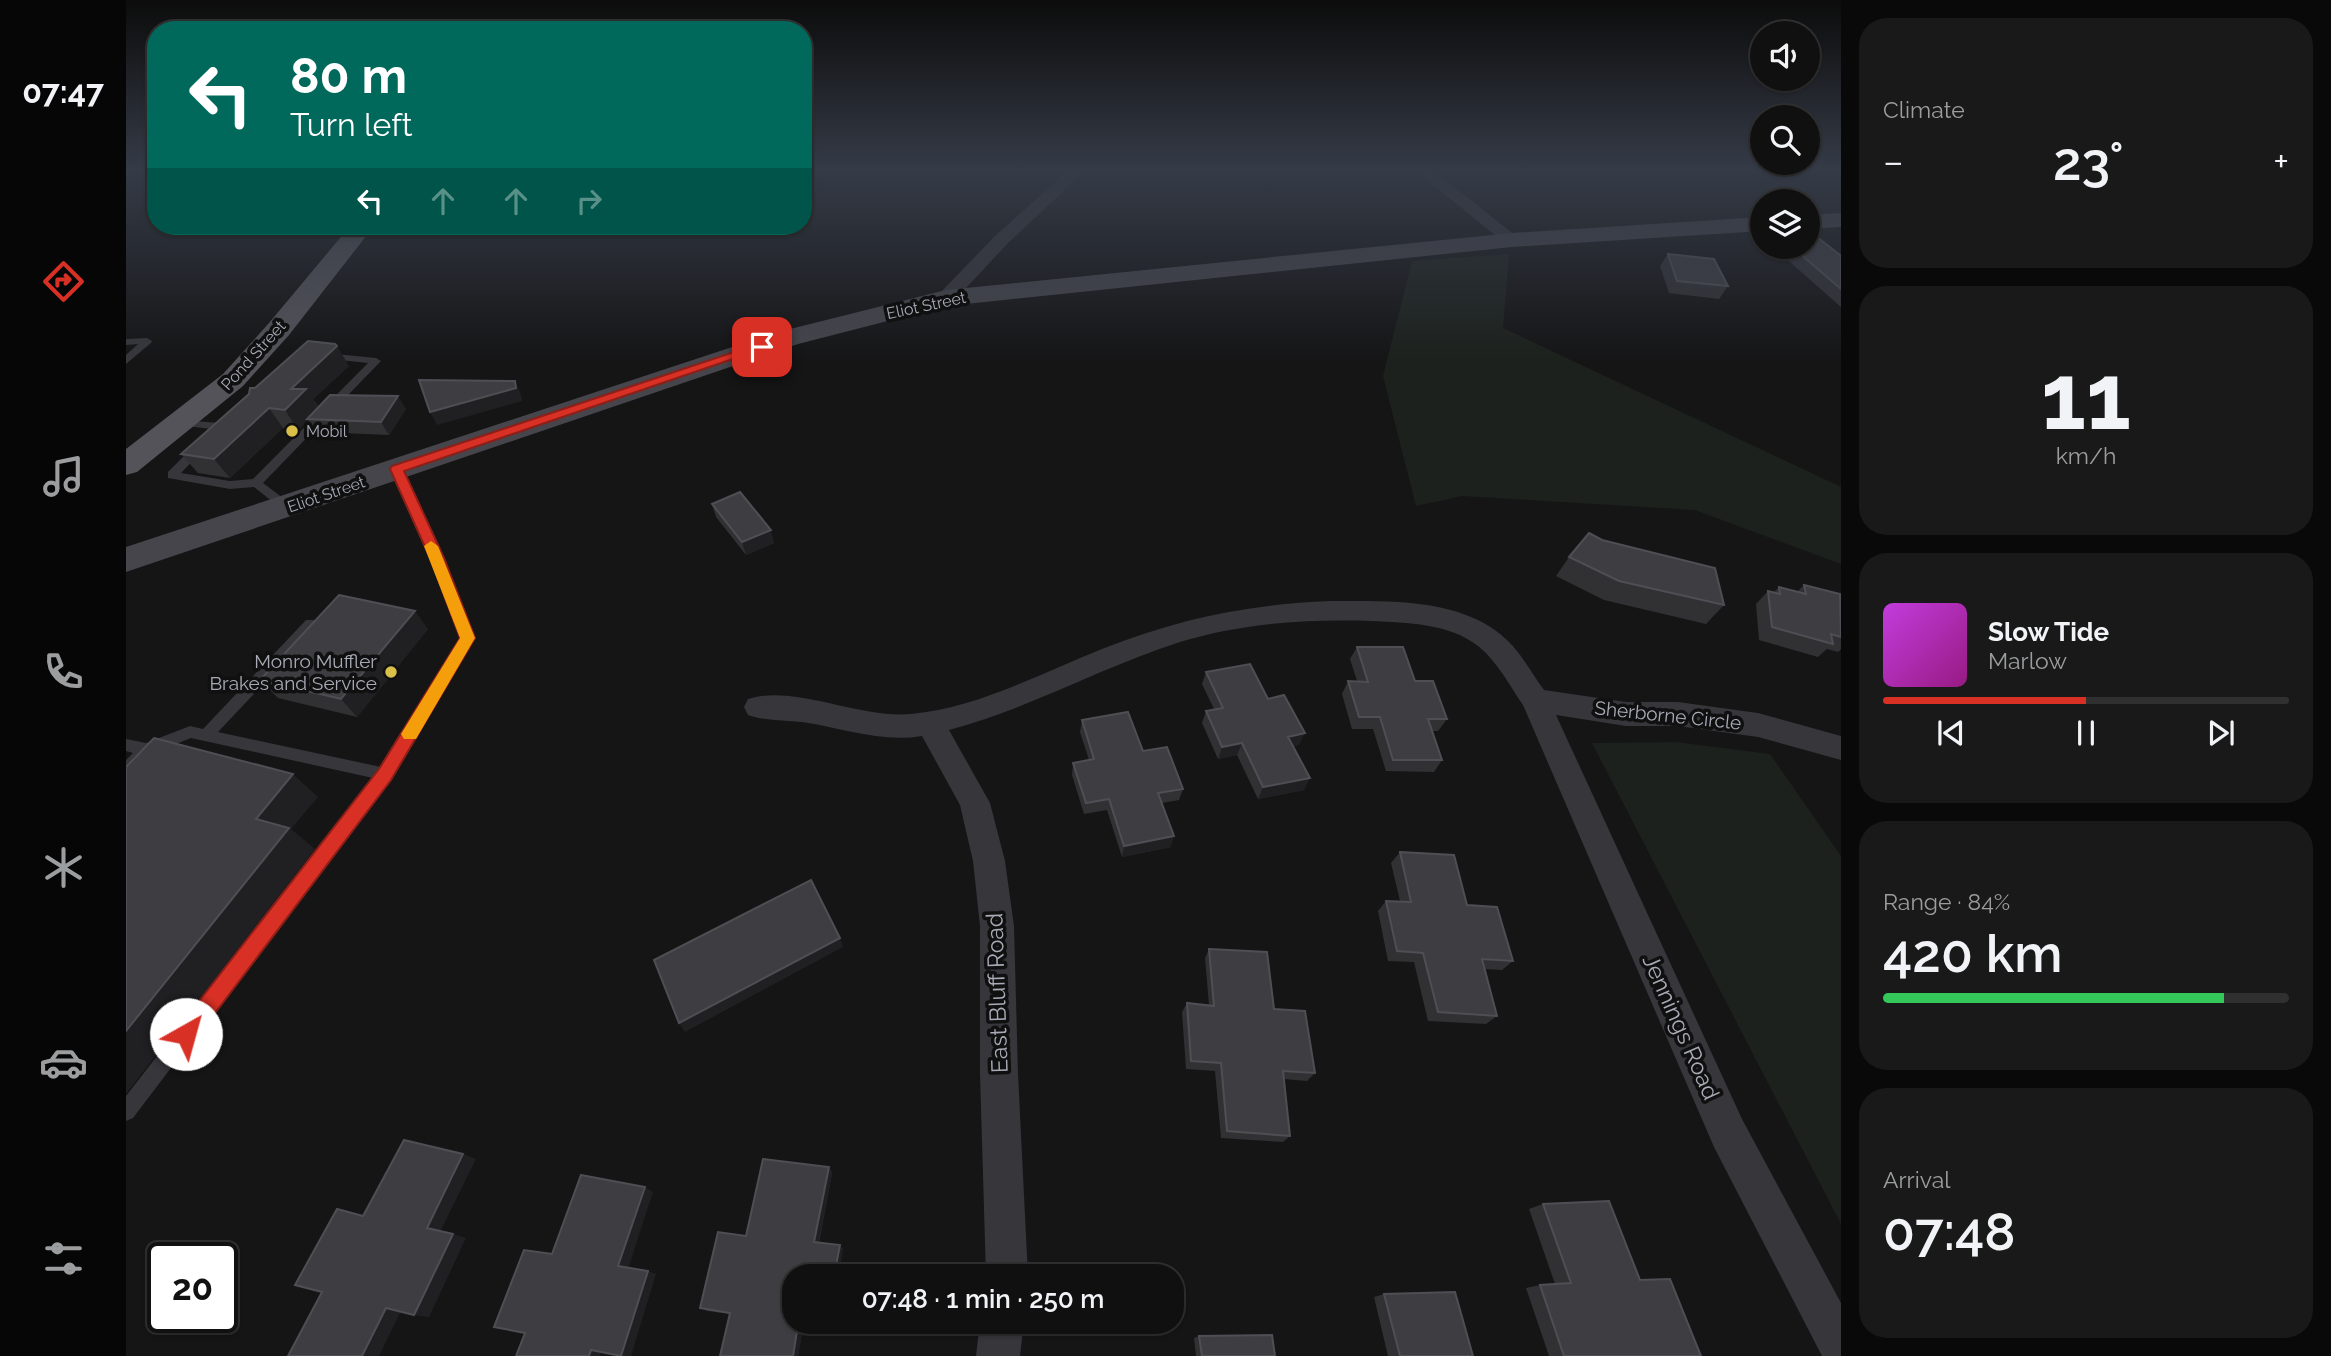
<!DOCTYPE html>
<html lang="en">
<head>
<meta charset="utf-8">
<style>
  :root { --surface:#101010; --page:#191919; --text:#f1f3f6; --muted:#9c9d9f; --line:#303030; --accent:#d93025 }
  body { margin:0; font-family:Raleway,sans-serif; background:var(--page); color:var(--text); height:100vh; display:flex; flex-direction:column; font-size:26px; white-space:nowrap }
  * { box-sizing:border-box; margin:0 }
  p { font-size:23px; color:var(--muted) }
  .icon { flex:none; width:38px; height:38px; fill:none; stroke:currentColor; stroke-width:2; stroke-linecap:round; stroke-linejoin:round }
  .map { position:relative; flex:1; overflow:hidden }
  .panel { display:flex; flex-direction:column; gap:18px; padding:18px; background:#090909; width:490px }
  .panel>* { flex:none }
  .hud { position:absolute; left:21px; top:21px; width:665px; height:214px; border-radius:28px; box-shadow:0 2px 5px #0004,0 0 0 2px var(--line); background:#00695c; color:#fff; overflow:hidden }
  .buttons { position:absolute; left:1624px; top:21px; display:grid; gap:14px }
  .buttons a { display:grid; place-items:center; width:70px; height:70px; border-radius:50%; background:var(--surface); box-shadow:0 2px 5px #0004,0 0 0 2px var(--line); font-size:35px }
  .speed { position:absolute; left:21px; top:1242px; display:flex; gap:14px; font-size:35px; font-weight:700; text-align:center }
  .speed>* { display:grid; place-content:center; width:91px; height:91px; border-radius:50%; background:var(--surface); box-shadow:0 2px 5px #0004,0 0 0 2px var(--line); line-height:1 }
  .speed .limit { border:4px solid #111; border-radius:10px; background:#fff; color:#111 }
  .pin { position:absolute; display:grid; place-items:center; width:60px; height:60px; color:#fff; margin:-30px; border-radius:14px; box-shadow:0 4px 10px #0006 }
  .me { position:absolute; width:77px; margin:-38px; rotate:38deg; stroke-linejoin:round; filter:drop-shadow(0 0 5px #0008) }
  .turn { display:flex; align-items:center; gap:24px; height:147px; padding:0 28px; font-size:32px }
  .turn .icon { width:91px; height:91px; stroke-width:2.5 }
  .turn b { display:block; font-size:49px; line-height:60px }
  .lanes { display:flex; align-items:center; height:66px; padding:0 28px; background:#0003; justify-content:center; gap:35px; direction:ltr }
  .lanes .off { opacity:.35 }
  .big { font-size:52px; font-weight:600; line-height:1.1 }
  .panel .tile { flex:1; display:flex; flex-direction:column; justify-content:center; gap:10px; min-width:0; padding:0 24px; border-radius:28px; background:var(--page) }
  .panel .dial { align-items:center; gap:0 }
  .dial b { font-size:91px; line-height:1 }
  .song { display:flex; align-items:center; gap:21px }
  .cover { width:84px; height:84px; border-radius:10px; background:linear-gradient(135deg,hsl(290 70% 55%),hsl(310 70% 35%)) }
  .played { height:7px; border-radius:4px; background:linear-gradient(90deg,var(--accent) 50%,var(--line) 50%) }
  .keys { display:flex; justify-content:space-around; direction:ltr }
  .heat { display:flex; justify-content:space-between; align-items:center; font-size:38px; direction:ltr }
  .charge { height:10px; border-radius:5px; background:linear-gradient(90deg,#34c759 84%,var(--line) 0) }
  .trip { position:absolute; left:656px; top:1264px; width:402px; height:70px; border-radius:28px; background:var(--surface); box-shadow:0 2px 5px #0004,0 0 0 2px var(--line); font-weight:600; line-height:70px; text-align:center }
  main { display:flex; flex:1; min-height:0 }
  .dock { display:flex; flex-direction:column; width:126px; justify-content:space-around; align-items:center; background:#060606; color:var(--muted) }
  .dock .icon { width:49px; height:49px }
  .dock .on { color:var(--accent) }
  .dock b { font-size:32px; color:var(--text) }
  .map>svg:first-child { display:block }
  .green { fill:#1c211d }
  .lines { fill:none; stroke-linecap:round; stroke-linejoin:round }
  .lane { fill:#36363b; fill-rule:evenodd }
  .street { fill:#36363b; fill-rule:evenodd }
  .secondary { fill:#45454b; fill-rule:evenodd }
  .primary { fill:#535359; fill-rule:evenodd }
  .wall { fill:#313134 }
  .shaded-wall { fill:#202022 }
  .building { fill:#3e3e42; stroke:#4e4f54; stroke-width:2 }
  .route { fill:#d93025; stroke:#8d1f18; stroke-width:2 }
  .slow { fill:#f59e0b }
  .poi-dot { fill:#dabf49; stroke:#101011; stroke-width:2.5 }
  .labels { text-anchor:middle; stroke-width:7; stroke-linejoin:round; paint-order:stroke }
  .far-street-label { font-size:16px; fill:#a8aab5; stroke:#101011 }
  .far-poi-label { font-size:16px; fill:#a8aab5; stroke:#101011; text-anchor:start }
  .poi-label { font-size:19px; fill:#a8aab5; stroke:#101011; text-anchor:end }
  .street-label { font-size:19px; fill:#a8aab5; stroke:#101011 }
  .near-street-label { font-size:23px; fill:#a8aab5; stroke:#101011 }
</style>
</head>
<body>
<main>
<nav class="dock">
<b>07:47</b>
<svg class="icon on" aria-label="directions" viewBox="0 0 24 24"><path d="M12 3l9 9-9 9-9-9zM9 14v-3h6M13 9l2 2-2 2"/></svg>
<svg class="icon" aria-label="music" viewBox="0 0 24 24"><path d="M9 18V5l10-2v13"/><circle cx="6" cy="18" r="3"/><circle cx="16" cy="16" r="3"/></svg>
<svg class="icon" aria-label="phone" viewBox="0 0 24 24"><path d="M5 4h4l2 5-3 2q2 4 5 5l2-3 5 2v4C11 20 4 13 5 4z"/></svg>
<svg class="icon" aria-label="climate" viewBox="0 0 24 24"><path d="M12 3v18M4 7l16 10M4 17L20 7"/></svg>
<svg class="icon" aria-label="car" viewBox="0 0 24 24"><path d="M5 17H2v-5l4-1 3-4h7l3 4 3 1v5h-3M9 17h6M6 11h13"/><circle cx="7" cy="17" r="2"/><circle cx="17" cy="17" r="2"/></svg>
<svg class="icon" aria-label="filters" viewBox="0 0 24 24"><path d="M4 7h16M4 17h16"/><circle cx="9" cy="7" r="2"/><circle cx="15" cy="17" r="2"/></svg>
</nav>
<div class="map">
<svg width="1715" height="1356" viewBox="0 0 1715 1356">
  <rect width="100%" height="100%" fill="#151516"/>
  <path class="green" d="M1383,254l-6,74 338,159v77l-146,-54 -233,-14 -46,10 -33,-130 29,-115z
    M1550,742l94,12 71,102v368l-249,-481z"/>
  <g class="lines">
    <path class="lane" d="M21,338l5,3 -1,2 -25,21v-9l12,-11 -12,1v-6z
      M199,353l51,5 5,3 -118,122 28,21 2,3 -2,3h-8l-29,-23 -24,2 -62,-11v-6l28,-28 4,-1 6,4 -25,26 49,8 23,-2 115,-116 -47,-5 -1,-2z
      M55,420l39,3 6,3 -8,9 -4,1 -6,-3 4,-4 -35,-4v-4z
      M270,465l6,4 41,89 32,80 -85,141 -257,339 -7,3v-25l247,-318 -182,-40 -40,16 -20,21 -5,1v-16l7,-7 -7,-2v-12l20,4 44,-17 13,3 103,-109h10l2,4 -2,4 -98,104 163,35 80,-129 -30,-80 -41,-89z"/>
    <path class="street" d="M942,171h17l-77,72 -55,59h-14l-3,-4 3,-4 57,-59z
      M1290,171h18l87,69 -3,4h-12z
      M1204,601c58,0 135,-4 179,41 14,14 23,32 35,48l82,12h52l80,11 83,23v24l-83,-23 -80,-11h-52l-70,-11 186,404 99,184v53h-19l-108,-209 -191,-442c-14,-20 -25,-43 -45,-59 -29,-23 -71,-23 -106,-25 -66,-2 -132,2 -195,22 -77,25 -149,66 -228,87l41,73 15,58 9,65 4,148 10,202h-42l-6,-202v-148l-7,-65 -13,-56 -38,-69c-41,7 -79,-8 -120,-14 -18,-2 -37,-1 -54,-7l-4,-8 4,-8c45,-15 113,20 163,15 67,-6 130,-41 191,-65 75,-30 148,-45 228,-48z
      M854,1321h44l-4,35h-44z"/>
    <path class="secondary" d="M1715,213v14l-33,2v-14z
      M1636,217v14l-250,16 -566,59 -148,38 -672,228v-25l652,-215 168,-42 566,-57z"/>
    <path class="primary" d="M224,226h24l-85,109 -46,51 -106,86 -11,3v-26l97,-75 46,-51z"/>
  </g>
  <path class="wall" d="M1636,228v9l-3,-3z
    M1647,247h35l33,10v50z
    M1542,254l60,32 -9,13 -50,-6 -9,-27z
    M223,366l-36,33 6,8 87,2 -17,26 -73,-3 -8,-12 -10,10 -15,-2 -53,50 -32,-5 -17,-19 74,-66z
    M586,504l62,39 -28,12 -30,-38z
    M1476,540l122,65 -18,19 -102,-24 -48,-24 13,-19z
    M1678,585l37,15v49l-3,3 -11,-3 -9,8 -59,-17 -3,-36 12,-13 6,1 5,-5 18,5z
    M302,629l-71,88 -79,-19 -18,-18z
    M1231,647l58,34 32,38 -9,12h-6l10,29 -8,12 -48,-1 -13,-42h-21l-10,-35 6,-13h9l-7,-22z
    M1080,672l62,27 31,46 -6,1 11,44 -46,9 -21,-44 -19,4 -16,-36 4,-12 8,-2 -12,-25z
    M956,720l61,31 40,38 -4,11 -17,3 9,44 -49,10 -15,-47 -23,4 -12,-39 1,-12 16,-3 -9,-28z
    M1274,852l67,53 46,56 -11,9 -18,-1 13,47 -11,8 -58,-3 -14,-59 -26,-1 -10,-50 8,-10h14l-9,-38z
    M1083,949l65,60 41,64 -8,8 -23,-2 6,57 -7,6 -62,-4 -6,-67 -29,-2 -4,-57 5,-9 22,2 -4,-47z
    M703,1167l3,6 -13,70 24,6 -49,72h37l-2,10 -26,-4 -5,29h-78l10,-42 -23,-3 -7,-3 46,-72z
    M1417,1204l97,76 61,76h-152l-23,-68 14,-3 15,-1 -26,-75z
    M1258,1294l89,62h-85l-14,-59z
    M1073,1336l76,20h-79l-2,-18z"/>
  <path class="shaded-wall" d="M211,346l12,20 -36,33 6,9 -12,11 1,1 -10,10 -13,-20 6,-21z
    M389,381l6,14 1,6 -85,24 -7,-13z
    M272,396l8,13 -17,26 -8,-13z
    M143,408l14,20 -53,50 -16,-19z
    M645,530l3,13 -28,12 -4,-13z
    M289,611l13,18 -71,88 -16,-18z
    M1179,733l-6,12 -17,3 6,-11z
    M1116,743l-5,12 -19,4 4,-12z
    M167,774l25,23 -27,32 24,20 -189,245v-63l130,-212z
    M1184,778l-6,12 -46,9 5,-12z
    M1048,836l-3,11 -49,10 2,-11z
    M714,938l3,9 -158,85 -6,-9z
    M337,1154l13,5 -36,73 -13,-4z
    M703,1167l3,6 -14,73 -4,-4z
    M519,1187l8,5 -25,77 -10,-3z
    M327,1234l13,4 -37,79 -15,-2z
    M714,1245l3,4 -4,27h-5z
    M522,1271l8,3 -25,82h-10z
    M260,1308l15,3 -22,45h-17z
    M700,1321h5l-2,10 -4,-2z
    M672,1325l5,2 -5,29h-5z
    M465,1350l10,2 -1,4h-11z"/>
  <path class="building" d="M1682,230l32,25 1,2v32l-49,-42h16z
    M1542,254l46,5 14,27 -51,-5z
    M182,341l27,3 2,2 -46,43h15l-21,21 -16,-2 -55,51 -33,-5 68,-60 1,-6h5z
    M293,380l96,1 1,7 -86,24z
    M204,395l68,1 -17,26 -74,-3z
    M614,492l31,38 -29,12 -30,-38z
    M1463,533l13,7 113,28 9,37 -105,-24 -50,-24z
    M1678,585l36,9 1,43 -10,-3 2,10 -61,-17 -4,-36 12,3 -1,-7 27,7z
    M213,595l76,16 -74,88 -81,-19z
    M1231,647h46l12,34h18l14,38h-19l14,41h-49l-13,-43h-21l-11,-36 20,1z
    M1124,664l18,35 16,-4 21,38 -17,4 22,41 -47,9 -21,-44 -20,4 -16,-36 17,-3 -17,-36z
    M1002,712l15,39 24,-4 16,42 -25,4 16,43 -50,10 -15,-47 -23,4 -13,-40 21,-4 -12,-39z
    M28,738l139,36 -37,45 33,9 -163,203v-264z
    M1274,852l54,3 13,50 30,2 16,54 -31,-2 15,57 -59,-4 -15,-59 -26,-2 -11,-50 25,1z
    M685,880l29,58 -161,85 -25,-63z
    M1083,949l58,3 7,57 31,2 10,62 -32,-2 7,65 -63,-5 -6,-68 -30,-2 -4,-58 27,3z
    M278,1140l59,14 -36,74 26,6 -39,81 -28,-7 -24,48h-74l34,-64 -27,-7 42,-76 26,7z
    M637,1159l66,8 -15,75 26,3 -6,31h-40v45h32l-1,8 -27,-4 -5,31h-73l10,-43 -30,-5 18,-76 28,4z
    M455,1175l64,12 -27,79 30,5 -27,85 -30,-6 -2,6h-73l9,-23 -31,-6 30,-77 28,4z
    M1483,1201l31,79 30,-1 31,77h-137l-24,-71 31,-2 -28,-79z
    M1329,1292l18,64h-73l-16,-62z
    M1146,1335l3,21h-73l-3,-20z"/>
  <linearGradient id="sky" x2="0" y2="1"><stop stop-color="#0c0c0c"/><stop offset="0.47" stop-color="#353b47"/><stop offset="1" stop-color="#353b47" stop-opacity="0"/></linearGradient>
  <rect width="1715" height="361" fill="url(#sky)"/>
  <path class="route" d="M632,344l10,3 -364,124 40,87 31,80 -84,142 -197,261 -8,3 -7,-3 -3,-7 3,-7 200,-258 81,-131 -30,-80 -40,-89 2,-3z"/>
  <path class="slow" d="M305,541l7,5 37,92 -59,101h-12l-3,-5 59,-96 -36,-92z"/>
  <g class="poi-dot">
    <circle cx="166" cy="431" r="7"/>
    <circle cx="265" cy="672" r="7"/>
  </g>
  <g class="labels">
    <g class="far-street-label">
      <text transform="translate(800 305) rotate(-12)" y="6">Eliot Street</text>
      <text transform="translate(127 355) rotate(-48)" y="6">Pond Street</text>
      <text transform="translate(200 494) rotate(-19)" y="6">Eliot Street</text>
    </g>
    <g class="far-poi-label">
      <text x="180" y="437">Mobil</text>
    </g>
    <g class="poi-label">
      <text x="251" y="668">Monro Muffler<tspan x="251" dy="22">Brakes and Service</tspan></text>
    </g>
    <g class="street-label">
      <text transform="translate(1542 715) rotate(6)" y="7">Sherborne Circle</text>
    </g>
    <g class="near-street-label">
      <text transform="translate(871 993) rotate(-92)" y="8">East Bluff Road</text>
      <text transform="translate(1555 1027) rotate(66)" y="8">Jennings Road</text>
    </g>
  </g>
</svg>
<div class="buttons">
<a><svg class="icon" aria-label="sound" viewBox="0 0 24 24"><path d="M4 9h4l5-4v14l-5-4H4zM17 9q2 3 0 6"/></svg></a>
<a><svg class="icon" aria-label="search" viewBox="0 0 24 24"><circle cx="10" cy="10" r="6"/><path d="M15 15l6 6"/></svg></a>
<a><svg class="icon" aria-label="layers" viewBox="0 0 24 24"><path d="M12 4l9 5-9 5-9-5zM3 14l9 5 9-5"/></svg></a>
</div>
<div class="speed"><div class="limit">20</div></div>
<div class="pin" style="left:636px;top:347px;background:#d93025"><svg class="icon" aria-label="arrive" viewBox="0 0 24 24"><path d="M6 21V4h12l-3 4 3 4H6"/></svg></div>
<svg class="me" style="left:60px;top:1034px" viewBox="-20 -20 40 40"><circle r="19" fill="#fff"/><path d="M0-13L10 11 0 6-10 11z" fill="#d93025"/></svg>
<div class="trip">07:48 · 1 min · 250 m</div>
<div class="hud">
<div class="turn"><svg class="icon" aria-label="left" viewBox="0 0 24 24"><path d="M17 20v-9H6M10 6l-5 5 5 5"/></svg><div><b>80 m</b>Turn left</div></div>
<div class="lanes"><svg class="icon" aria-label="left" viewBox="0 0 24 24"><path d="M17 20v-9H6M10 6l-5 5 5 5"/></svg><svg class="icon off" aria-label="ahead" viewBox="0 0 24 24"><path d="M12 20V5M6 11l6-6 6 6"/></svg><svg class="icon off" aria-label="ahead" viewBox="0 0 24 24"><path d="M12 20V5M6 11l6-6 6 6"/></svg><svg class="icon off" aria-label="right" viewBox="0 0 24 24"><path d="M7 20v-9h11M14 6l5 5-5 5"/></svg></div>
</div>
</div>
<section class="panel">
<div class="tile"><p>Climate</p>
<div class="heat"><a>−</a><b class="big">23°</b><a>+</a></div>
</div>
<div class="tile dial"><b>11</b><p>km/h</p></div>
<div class="tile">
<div class="song"><i class="cover"></i><div><b>Slow Tide</b><p>Marlow</p></div></div>
<div class="played"></div>
<div class="keys"><svg class="icon" aria-label="previous" viewBox="0 0 24 24"><path d="M18 5L8 12l10 7zM5 5v14"/></svg><svg class="icon" aria-label="pause" viewBox="0 0 24 24"><path d="M8 5v14M16 5v14"/></svg><svg class="icon" aria-label="next" viewBox="0 0 24 24"><path d="M6 5l10 7-10 7zM19 5v14"/></svg></div>
</div>
<div class="tile"><p>Range · 84%</p><b class="big">420 km</b><div class="charge"></div></div>
<div class="tile"><p>Arrival</p><b class="big">07:48</b></div>
</section>
</main>
</body>
</html>
